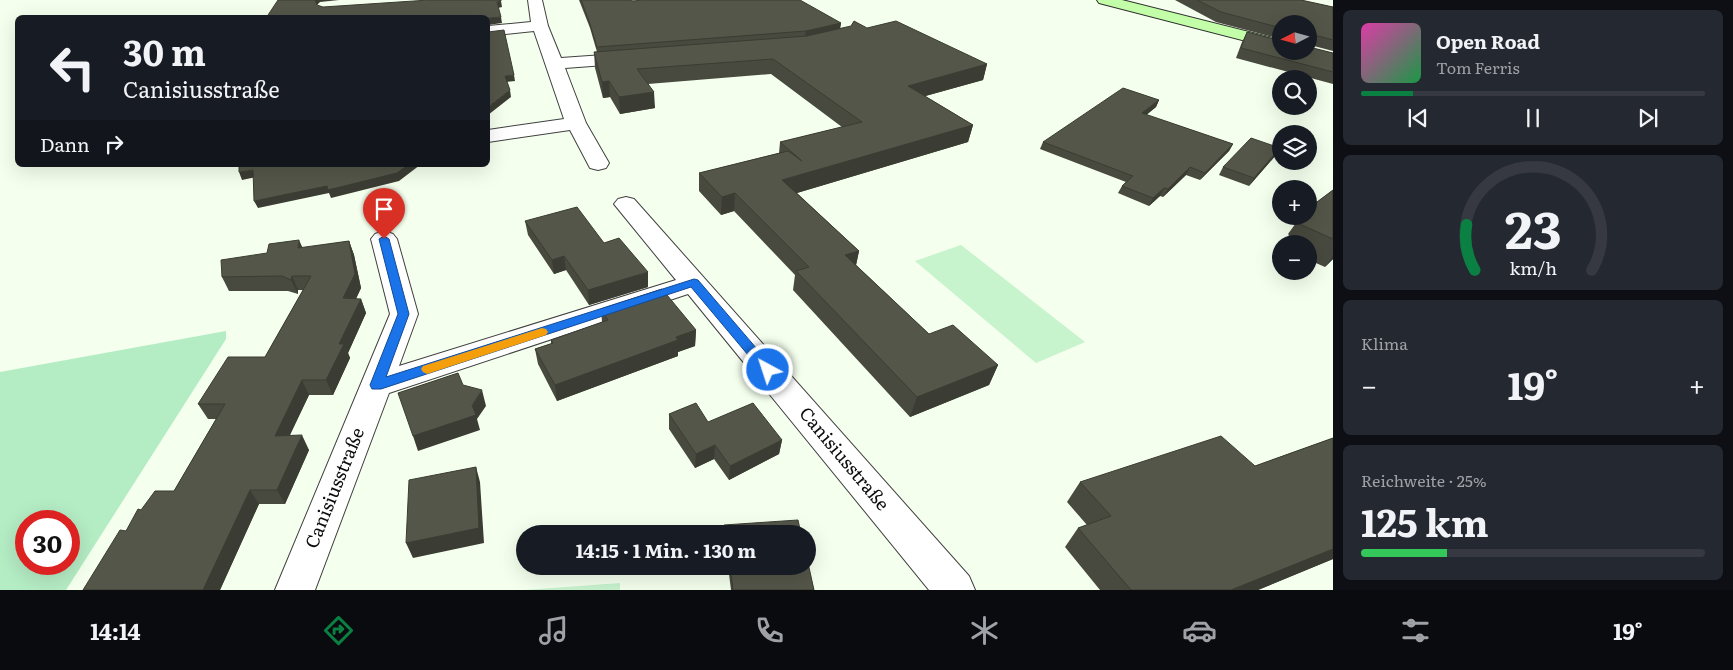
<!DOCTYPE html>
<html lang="de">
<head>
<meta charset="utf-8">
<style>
  :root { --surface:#171b24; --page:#242831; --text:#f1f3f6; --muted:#9ea1a6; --line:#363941; --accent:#0b8043 }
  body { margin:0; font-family:Literata,serif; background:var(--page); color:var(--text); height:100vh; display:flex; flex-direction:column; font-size:19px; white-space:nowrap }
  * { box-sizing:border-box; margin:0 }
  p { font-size:16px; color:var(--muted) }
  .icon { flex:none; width:28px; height:28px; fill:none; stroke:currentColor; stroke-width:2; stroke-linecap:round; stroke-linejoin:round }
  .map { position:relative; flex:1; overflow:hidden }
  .sheet { display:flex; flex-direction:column; gap:10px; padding:10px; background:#0d0f14; width:400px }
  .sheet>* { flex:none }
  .banner { position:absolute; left:15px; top:15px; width:475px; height:152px; border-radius:8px; box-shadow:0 5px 20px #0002; background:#171b24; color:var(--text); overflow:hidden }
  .needle { width:32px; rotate:264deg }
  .controls { position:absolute; left:1272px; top:15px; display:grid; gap:10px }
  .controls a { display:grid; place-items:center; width:45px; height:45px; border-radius:50%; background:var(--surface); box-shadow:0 5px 20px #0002; font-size:25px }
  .speed { position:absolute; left:15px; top:510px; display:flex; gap:10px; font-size:25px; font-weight:700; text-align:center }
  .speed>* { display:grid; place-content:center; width:65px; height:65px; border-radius:50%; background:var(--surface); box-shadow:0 5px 20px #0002; line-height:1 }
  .speed .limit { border:8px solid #d22; background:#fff; color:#111 }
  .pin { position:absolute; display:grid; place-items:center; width:42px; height:42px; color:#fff; margin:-51px -21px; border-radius:50% 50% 50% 0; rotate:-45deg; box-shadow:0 0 5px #0007 }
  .pin .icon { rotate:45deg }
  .me { position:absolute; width:55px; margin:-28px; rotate:320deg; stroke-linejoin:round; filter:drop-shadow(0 0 4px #0008) }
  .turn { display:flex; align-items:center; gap:18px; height:105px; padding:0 25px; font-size:22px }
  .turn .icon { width:65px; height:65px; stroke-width:2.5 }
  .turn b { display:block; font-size:35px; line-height:42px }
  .then { display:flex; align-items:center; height:48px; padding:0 25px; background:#0003; gap:10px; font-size:19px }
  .big { font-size:38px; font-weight:700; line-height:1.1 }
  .sheet .card { flex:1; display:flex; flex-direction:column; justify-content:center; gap:8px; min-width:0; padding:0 18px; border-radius:8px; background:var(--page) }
  .sheet .dial { align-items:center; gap:0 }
  .dial svg { height:130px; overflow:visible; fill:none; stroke:var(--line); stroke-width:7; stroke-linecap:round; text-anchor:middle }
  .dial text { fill:var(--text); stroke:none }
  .song { display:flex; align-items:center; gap:15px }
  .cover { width:60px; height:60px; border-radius:8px; background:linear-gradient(135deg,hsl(320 70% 55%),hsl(140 70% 35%)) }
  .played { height:5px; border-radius:2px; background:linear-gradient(90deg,var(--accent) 15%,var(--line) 15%) }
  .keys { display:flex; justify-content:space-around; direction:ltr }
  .heat { display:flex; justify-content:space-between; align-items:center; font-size:28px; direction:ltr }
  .charge { height:8px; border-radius:4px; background:linear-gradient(90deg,#34c759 25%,var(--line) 0) }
  .trip { position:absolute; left:516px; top:525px; width:300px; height:50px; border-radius:25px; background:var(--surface); box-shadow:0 5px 20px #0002; font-weight:700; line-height:50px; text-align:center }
  .dock { display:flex; height:80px; justify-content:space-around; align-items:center; background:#090b0e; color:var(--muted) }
  .dock .icon { width:35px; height:35px }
  .dock .active { color:var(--accent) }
  .dock b { font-size:22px; color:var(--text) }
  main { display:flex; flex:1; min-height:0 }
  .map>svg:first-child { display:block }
  .green { fill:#b4ecc4; fill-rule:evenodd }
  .pitch { fill:#c7f3cd }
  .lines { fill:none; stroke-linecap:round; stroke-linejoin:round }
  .street-casing { stroke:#404040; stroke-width:2 }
  .secondary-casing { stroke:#2f2f2f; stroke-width:2 }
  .street { fill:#fff; fill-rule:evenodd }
  .secondary { fill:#c2ffa8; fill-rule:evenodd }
  .wall { fill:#484a3f }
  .shaded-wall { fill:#3b3c33 }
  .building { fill:#545649; stroke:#3b3c33 }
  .route { fill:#1a73e8; stroke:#114b97 }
  .slow { fill:#f59e0b }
  .labels { text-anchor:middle; stroke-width:5; stroke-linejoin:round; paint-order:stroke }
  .near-street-label { font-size:18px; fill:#0d0d0d; stroke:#fff }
</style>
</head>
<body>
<main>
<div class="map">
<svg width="1333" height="590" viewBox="0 0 1333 590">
  <rect width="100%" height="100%" fill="#f4ffed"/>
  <path class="green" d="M226,331v8l-160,251h-66v-218zM69,521v43h-43v-43z"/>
  <path class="pitch" d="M961,245l124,97 -49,21 -121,-102z
    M620,583v7h-95z"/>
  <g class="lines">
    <g class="street-casing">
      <path id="street" d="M528,0h14l6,26 13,32 71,-5 6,1 3,4 -3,4 -6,1 -67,5 21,55 23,40 -3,5 -8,2 -8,-2 -20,-38 -82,12v-12l76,-11 -30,-88 -46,5v-10l43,-4z
        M294,165h24l-3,5 -8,2 -10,-2z
        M626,197l8,2 335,377 6,14h-46l-241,-296 -299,99 -74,197h-40l115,-276 -19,-75 4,-5 9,-3 9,3 4,5 21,75 -19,52 277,-86 -62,-76 4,-5z"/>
    </g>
    <g class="secondary-casing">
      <path id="secondary" d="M1097,0h25l159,40v10l-182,-47z"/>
    </g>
    <use href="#street" class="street"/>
    <use href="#secondary" class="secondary"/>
  </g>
  <path class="wall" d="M579,0h53v1l209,22 -1,5h27l120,36 -4,16 -58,16 48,29 -5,17 -171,51 62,58 -3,14 73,69 69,31 -9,20 -79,32 -117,-127 2,-15 -61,-64 -13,4 -22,-24v-18l80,-20 1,-11 62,-15 -71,-53 -123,10 7,24 -35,6 -10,-17 -7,1 -8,-30 -1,-16h3l-7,-24z
    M1175,0h126l32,7v44l-23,-6 -1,1 -28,-22v15l-65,-17z
    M1247,32l86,21v31l-97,-26 6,-16z
    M1159,100l-3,7 -10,8 87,29 -4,7 -29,29 -14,-5 -23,22 -3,-1 -11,10 -31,-13 4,-7 4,-4 -86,-33 3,-7z
    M1276,155l-27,31 -30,-11 4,-8z
    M1333,190v69l-8,8 -16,-7v-16h-26l6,-9 -1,-1 13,-18h8v-8z
    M525,221l79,22 44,44 -59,18 -23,-35 -12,4 -26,-39z
    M349,241l5,14 7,33 -5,11h5l5,14 -18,40 2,5 -17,37h-24l-20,41 20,14 -24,54h-26l-39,86h-137l58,-80 33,-19 42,-72h-8l-10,-15 67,-47 38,-67h-5v4l-10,-3h-59l-7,-14 81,-29z
    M601,309l95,21 -1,16 -17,6v4l-121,45 -19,-37 -3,-15 16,-5v-4l51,-18z
    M669,414l39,8 74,18 -3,14 -50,26 -15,-21 -19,9 -26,-39z
    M1333,438v121l-75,31h-158l-35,-43 13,-19 9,-3 -20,-23 13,-20 175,-16z
    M728,566h80l6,24h-83z"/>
  <path class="shaded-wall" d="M315,0h24l-19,2 -4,4z
    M501,1l1,6 -4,1 -1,-6z
    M501,17l1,6 -14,2v-7z
    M841,23l-1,6 -35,8 1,-6z
    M1313,39l-4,7v-6z
    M987,64l-4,16 -79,22 4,-16z
    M514,75l1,6 -9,1 -1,-6z
    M609,81l1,16 -7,1 -1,-16z
    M510,90l1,7 -23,18v-8z
    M654,92l1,16 -35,6 -1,-17z
    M1159,100l-3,7 -17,14 3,-8z
    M973,125l-5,17 -188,56 2,-18z
    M1233,144l-4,7 -29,29 5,-7z
    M1280,148l-4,7 -27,31 5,-8z
    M408,165h12l-21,16 -68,17 -2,-5 -71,15 -4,-7z
    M1190,167l-4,8 -23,22 5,-8z
    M253,170l3,7 -14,3 -3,-8z
    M1164,188l-4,8 -11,10 4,-8z
    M735,193l-1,18 -13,4 1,-18z
    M299,240l6,13 -7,-5z
    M349,241l5,14 7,33 -12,25 -6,-15z
    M859,251l-4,19 -10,-15z
    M564,256l2,14 -12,4 -2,-14z
    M1333,256v3l-8,8z
    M648,272v15l-59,18 -1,-15z
    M292,276l6,14v4l-7,-14z
    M361,299l5,14 -18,40 2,5 -17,37 -7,-15 13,-36z
    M696,330l-1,16 -17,6v4l-121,45 -2,-16 121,-48z
    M998,365l-9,20 -79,32 7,-20z
    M302,380l7,15 -26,55 -8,-14z
    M482,390l4,16 -9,13 3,11 -62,21 -5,-15 59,-31z
    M302,435l7,15 -24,54 -8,-14z
    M782,440l-3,14 -50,26 1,-14z
    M715,445l-1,14 -19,9 1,-14z
    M476,467l4,15 4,61 -71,15 -7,-15z
    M250,490l9,14 -39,86h-17z
    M1333,549v10l-75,31h-27z"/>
  <path class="building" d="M278,0h37l2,5 6,2 106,-7h72v1l-4,1 4,15 -13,1h-222z
    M581,0h51v1l12,-1h156l41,23 -35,8 -209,16 -8,-26z
    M1197,0h104l32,7v33l-19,-5 -1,4 -4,1v-16h-28v4l-60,-16z
    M854,21l13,7 29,-7 91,43 -79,22 65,39 -191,55 77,71 -14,4 84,79 24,-9 45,40 -81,32 -121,-126 13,-4 -74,-74 -13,4 -23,-24 89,-22 14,10 -22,-19 82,-20 -89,-63 -136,10 17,23 -35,5 -10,-16 -7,1 -8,-30 213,-16 44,-10z
    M504,30l10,45 -9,1 5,14 -22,17v-75z
    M1247,32l34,9v10h28v-4l24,6v19l-92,-24z
    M1123,88l36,12 -17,13 91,31 -28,29 -15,-6 -22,22 -4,-1 -11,10 -31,-12 11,-10 -90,-34z
    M1251,138l29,10 -26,30 -31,-11z
    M239,165h58l7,1 6,-1h98l-11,8 -69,17 -1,-4 -73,15 -1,-31 -14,2z
    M1333,190v49l-36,-16 9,-7h3v-2l1,-1h-1v-5z
    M577,207l27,36 15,-5 29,34 -60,18 -24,-34 -12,4 -27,-39z
    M299,240l-1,8 51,-7 6,33 -12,24 18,1 -22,45h5l-18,36h-24l-27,56 27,-1 -25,55h-27l-47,100h-120l37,-60 6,1 12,-22 3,1 14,-19h19l51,-87h-27l30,-47h37l46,-81h-19l-1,4 -9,-4 -60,1 -1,-17 46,-7 2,-9z
    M662,289l34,41 -20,7 2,3 -123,45 -20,-36 18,-6 -2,-3 57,-20 -7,-11z
    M458,373l5,12 19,5 -10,15 4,10 -63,21 -15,-43z
    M696,403l12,19 45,-19 29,37 -52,26 -15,-21 -19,9 -27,-40z
    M1221,436l34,30 78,-28v111l-102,41h-100l-53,-62 33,-12 -31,-34z
    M476,467l3,61 -73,15 3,-63z
    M798,520l3,14h-76l-1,-9z
    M808,563l6,27h-81l-3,-24h78z"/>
  <path class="route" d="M384,236l5,3 20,75 -23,63 308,-98 4,1 77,90 -2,4h-9l-73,-87 -310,102h-9l-2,-4 28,-71 -19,-75z"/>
  <path class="slow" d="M542,328l4,1 2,3 -2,3 -119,39 -4,-2 -2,-3 2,-3z"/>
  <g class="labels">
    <g class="near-street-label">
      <text transform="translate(844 459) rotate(50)" y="6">Canisiusstraße</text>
      <text transform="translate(335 488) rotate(-68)" y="6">Canisiusstraße</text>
    </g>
  </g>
</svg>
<div class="controls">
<a><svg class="needle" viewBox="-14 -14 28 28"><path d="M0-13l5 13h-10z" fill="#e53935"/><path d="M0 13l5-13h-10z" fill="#9ea1a6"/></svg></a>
<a><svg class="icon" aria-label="search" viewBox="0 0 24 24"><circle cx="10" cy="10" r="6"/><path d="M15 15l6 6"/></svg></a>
<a><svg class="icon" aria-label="layers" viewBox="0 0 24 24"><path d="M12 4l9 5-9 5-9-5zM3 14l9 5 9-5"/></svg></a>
<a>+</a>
<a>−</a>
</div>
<div class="speed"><div class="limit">30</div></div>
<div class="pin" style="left:384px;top:239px;background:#d93025"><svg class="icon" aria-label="arrive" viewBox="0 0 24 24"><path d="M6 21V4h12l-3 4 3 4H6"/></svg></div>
<svg class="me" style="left:768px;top:370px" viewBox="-20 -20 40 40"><circle r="17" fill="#1a73e8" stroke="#fff" stroke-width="3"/><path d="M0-11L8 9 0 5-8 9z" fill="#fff"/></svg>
<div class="trip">14:15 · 1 Min. · 130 m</div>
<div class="banner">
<div class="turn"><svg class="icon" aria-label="left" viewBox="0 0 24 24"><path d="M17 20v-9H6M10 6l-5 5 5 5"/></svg><div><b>30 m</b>Canisiusstraße</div></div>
<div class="then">Dann<svg class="icon" aria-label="right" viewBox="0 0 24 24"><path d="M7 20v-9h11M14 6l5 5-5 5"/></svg></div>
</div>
</div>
<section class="sheet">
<div class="card">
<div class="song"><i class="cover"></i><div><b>Open Road</b><p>Tom Ferris</p></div></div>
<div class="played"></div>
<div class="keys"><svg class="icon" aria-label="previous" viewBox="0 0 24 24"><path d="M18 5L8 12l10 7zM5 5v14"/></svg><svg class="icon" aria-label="pause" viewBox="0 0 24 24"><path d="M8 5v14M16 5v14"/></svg><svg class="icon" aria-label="next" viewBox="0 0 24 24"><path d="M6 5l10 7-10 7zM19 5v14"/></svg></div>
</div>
<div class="card dial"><svg viewBox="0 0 100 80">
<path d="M14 69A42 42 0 1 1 86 69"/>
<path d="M14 69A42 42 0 0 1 9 41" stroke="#0b8043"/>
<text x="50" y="56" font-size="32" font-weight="700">23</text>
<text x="50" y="72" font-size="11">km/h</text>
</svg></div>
<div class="card"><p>Klima</p>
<div class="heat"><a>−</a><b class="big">19°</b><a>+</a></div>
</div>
<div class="card"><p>Reichweite · 25%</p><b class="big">125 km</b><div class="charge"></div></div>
</section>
</main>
<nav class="dock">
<b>14:14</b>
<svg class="icon active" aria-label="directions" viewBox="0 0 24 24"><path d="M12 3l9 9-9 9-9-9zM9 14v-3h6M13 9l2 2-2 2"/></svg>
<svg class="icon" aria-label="music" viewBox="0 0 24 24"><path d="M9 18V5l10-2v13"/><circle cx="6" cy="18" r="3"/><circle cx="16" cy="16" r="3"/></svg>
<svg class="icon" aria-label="phone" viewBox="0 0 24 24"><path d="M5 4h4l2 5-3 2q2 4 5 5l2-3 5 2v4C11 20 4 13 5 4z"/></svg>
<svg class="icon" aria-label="climate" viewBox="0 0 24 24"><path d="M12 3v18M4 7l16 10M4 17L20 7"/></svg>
<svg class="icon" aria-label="car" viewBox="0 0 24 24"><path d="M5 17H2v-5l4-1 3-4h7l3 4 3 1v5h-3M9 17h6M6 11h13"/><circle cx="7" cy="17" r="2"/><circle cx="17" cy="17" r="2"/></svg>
<svg class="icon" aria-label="filters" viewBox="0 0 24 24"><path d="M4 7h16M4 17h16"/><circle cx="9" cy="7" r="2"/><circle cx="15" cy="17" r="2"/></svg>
<b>19°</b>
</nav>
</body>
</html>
